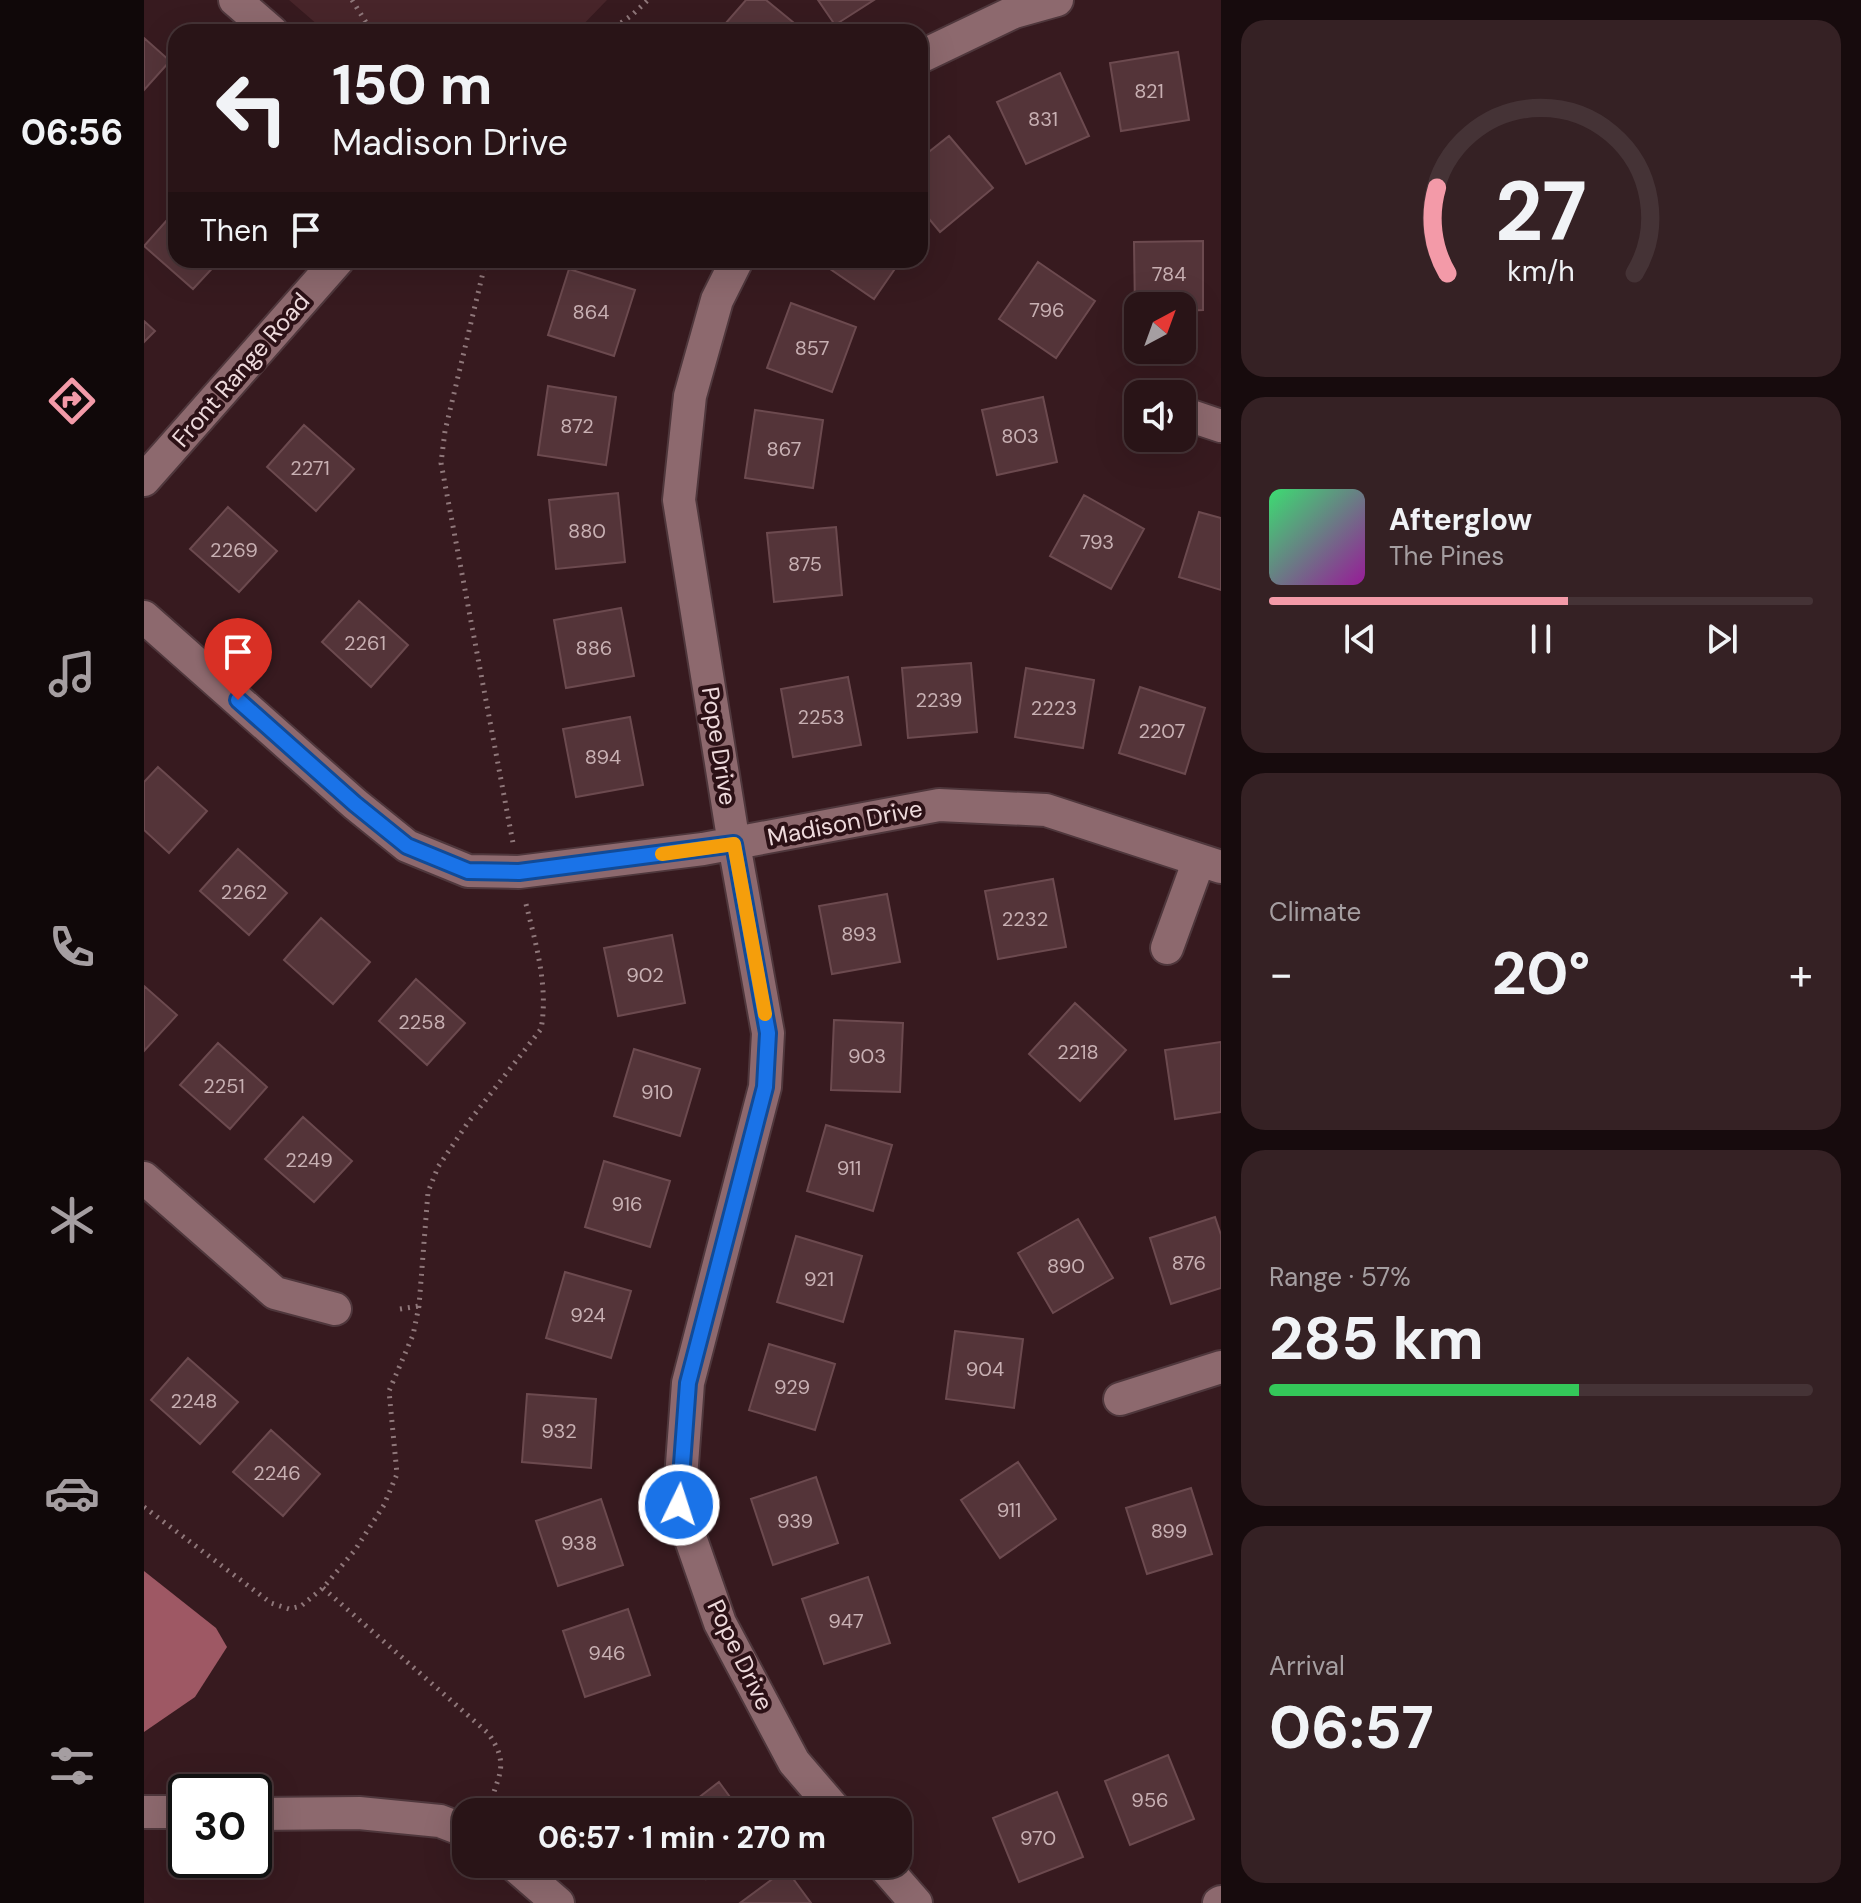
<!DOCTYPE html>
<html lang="en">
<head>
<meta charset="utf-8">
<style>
  :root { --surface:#291417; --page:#352124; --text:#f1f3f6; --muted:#a59ea1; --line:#453336; --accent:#f39aa8 }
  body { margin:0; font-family:"DM Sans",sans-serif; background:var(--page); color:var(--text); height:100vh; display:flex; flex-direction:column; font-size:30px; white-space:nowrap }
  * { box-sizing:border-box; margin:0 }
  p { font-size:26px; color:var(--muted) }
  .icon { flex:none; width:44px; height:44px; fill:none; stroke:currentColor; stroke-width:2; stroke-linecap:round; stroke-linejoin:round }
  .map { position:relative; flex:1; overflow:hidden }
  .details { display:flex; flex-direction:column; gap:20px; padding:20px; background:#170b0d; width:640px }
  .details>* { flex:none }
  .top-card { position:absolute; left:24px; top:24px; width:760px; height:244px; border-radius:24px; box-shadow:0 8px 32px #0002,0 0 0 2px var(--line); background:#291417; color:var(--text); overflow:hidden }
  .needle { width:52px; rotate:41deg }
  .fabs { position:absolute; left:980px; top:292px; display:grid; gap:16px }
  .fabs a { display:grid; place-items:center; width:72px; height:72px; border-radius:16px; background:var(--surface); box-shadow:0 8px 32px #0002,0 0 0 2px var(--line); font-size:40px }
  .speed { position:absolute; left:24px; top:1774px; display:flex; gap:16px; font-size:40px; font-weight:700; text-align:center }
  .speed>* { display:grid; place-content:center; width:104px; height:104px; border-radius:50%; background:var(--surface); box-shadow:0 8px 32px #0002,0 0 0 2px var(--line); line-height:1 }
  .speed .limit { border:4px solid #111; border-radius:12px; background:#fff; color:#111 }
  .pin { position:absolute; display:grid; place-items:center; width:68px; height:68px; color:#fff; margin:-82px -34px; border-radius:50% 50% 50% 0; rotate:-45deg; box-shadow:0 0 8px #0007 }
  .pin .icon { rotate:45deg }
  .me { position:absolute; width:88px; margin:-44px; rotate:4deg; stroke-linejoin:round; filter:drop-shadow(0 0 6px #0008) }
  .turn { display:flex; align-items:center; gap:28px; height:168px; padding:0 32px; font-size:36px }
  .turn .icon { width:104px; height:104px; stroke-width:2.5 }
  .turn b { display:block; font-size:56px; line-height:68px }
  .then { display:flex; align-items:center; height:76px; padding:0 32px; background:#0003; gap:16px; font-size:30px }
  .big { font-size:60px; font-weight:700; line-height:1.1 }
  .details .card { flex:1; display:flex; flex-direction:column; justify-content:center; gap:12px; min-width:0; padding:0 28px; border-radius:24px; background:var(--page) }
  .details .dial { align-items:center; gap:0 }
  .dial svg { height:208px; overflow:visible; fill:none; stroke:var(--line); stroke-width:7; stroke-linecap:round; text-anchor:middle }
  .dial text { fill:var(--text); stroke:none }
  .song { display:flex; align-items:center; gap:24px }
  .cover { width:96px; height:96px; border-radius:12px; background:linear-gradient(135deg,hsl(140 70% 55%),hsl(300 70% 35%)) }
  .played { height:8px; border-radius:4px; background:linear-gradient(90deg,var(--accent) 55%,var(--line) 55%) }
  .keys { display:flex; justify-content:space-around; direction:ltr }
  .heat { display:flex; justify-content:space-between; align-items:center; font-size:44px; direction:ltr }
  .charge { height:12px; border-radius:6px; background:linear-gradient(90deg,#34c759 57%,var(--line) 0) }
  .trip { position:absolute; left:308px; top:1798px; width:460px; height:80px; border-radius:24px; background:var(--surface); box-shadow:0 8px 32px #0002,0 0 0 2px var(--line); font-weight:700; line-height:80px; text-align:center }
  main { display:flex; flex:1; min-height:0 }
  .menu { display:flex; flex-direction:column; width:144px; justify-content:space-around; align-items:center; background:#100809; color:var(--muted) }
  .menu .icon { width:56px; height:56px }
  .menu .on { color:var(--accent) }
  .menu b { font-size:36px; color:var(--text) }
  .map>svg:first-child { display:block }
  .built { fill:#48252a }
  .water { fill:#9e5864 }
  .building { fill:#543439; stroke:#6c4a4f; stroke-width:2 }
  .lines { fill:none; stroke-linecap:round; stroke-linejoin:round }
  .minor-casing { stroke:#4f373c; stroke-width:36 }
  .path { stroke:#8f777a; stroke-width:5; stroke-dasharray:2 6; stroke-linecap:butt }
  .minor { stroke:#8d696e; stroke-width:32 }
  .route-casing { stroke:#114b97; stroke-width:20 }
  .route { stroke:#1a73e8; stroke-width:14 }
  .slow { stroke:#f59e0b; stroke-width:14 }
  .labels { text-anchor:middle; stroke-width:8; stroke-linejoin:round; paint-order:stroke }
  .number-label { font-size:20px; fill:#c8b0b3 }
  .street-label { font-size:24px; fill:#eedadc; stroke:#2c1116 }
</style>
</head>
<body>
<main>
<nav class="menu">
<b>06:56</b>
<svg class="icon on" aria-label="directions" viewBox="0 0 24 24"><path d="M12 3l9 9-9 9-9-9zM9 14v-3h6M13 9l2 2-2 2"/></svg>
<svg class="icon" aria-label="music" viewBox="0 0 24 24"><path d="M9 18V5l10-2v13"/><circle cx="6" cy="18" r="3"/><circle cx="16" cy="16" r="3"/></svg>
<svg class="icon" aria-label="phone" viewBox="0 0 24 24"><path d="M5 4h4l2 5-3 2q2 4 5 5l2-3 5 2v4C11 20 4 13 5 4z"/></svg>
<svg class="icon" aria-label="climate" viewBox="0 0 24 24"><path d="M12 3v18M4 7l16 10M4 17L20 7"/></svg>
<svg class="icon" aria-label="car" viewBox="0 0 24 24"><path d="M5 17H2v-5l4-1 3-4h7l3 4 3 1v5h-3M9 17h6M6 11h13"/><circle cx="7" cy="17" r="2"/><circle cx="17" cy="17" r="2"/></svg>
<svg class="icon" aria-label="filters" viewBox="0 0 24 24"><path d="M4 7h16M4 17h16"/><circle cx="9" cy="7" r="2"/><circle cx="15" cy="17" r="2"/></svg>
</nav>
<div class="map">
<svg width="1077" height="1903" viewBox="0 0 1077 1903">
  <rect width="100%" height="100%" fill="#371a1f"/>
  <path class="built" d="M145,0h318l-31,32h-250z"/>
  <path class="water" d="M0,1571l72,57 11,19 -32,50 -51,35z"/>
  <path class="building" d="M602,0h20l39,32h-87z
    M674,0h56l-39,25z
    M0,38l26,23 -26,29z
    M1034,52l11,68 -68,11 -11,-68z
    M916,73l29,63 -63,28 -29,-62z
    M805,136l44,52 -53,44 -20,-24v-49z
    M32,210v50h44l-27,29 -49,-43z
    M1059,241v69l-21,1v-5h-44v5h-3l-1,-69z
    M673,260h84l-27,39z
    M894,262l57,39 -39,57 -57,-39z
    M425,269l66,21 -21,66 -66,-21z
    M647,303l65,24 -24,65 -65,-24z
    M0,321l11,10 -11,11z
    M404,386l68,11 -10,68 -68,-10z
    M899,397l14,65 -60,13 -15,-65z
    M611,410l68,10 -10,68 -68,-10z
    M160,425l50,44 -38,42 -49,-44z
    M474,493l7,69 -69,7 -7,-69z
    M940,495l60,34 -33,60 -61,-33z
    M84,507l49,44 -38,41 -49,-43z
    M1055,512l22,6v72l-42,-13z
    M692,527l6,68 -68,7 -7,-69z
    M215,601l49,44 -37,42 -49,-45z
    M477,608l13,68 -68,12 -12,-68z
    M827,663l6,69 -69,6 -6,-70z
    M882,668l68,12 -11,68 -68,-11z
    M704,677l13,68 -68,12 -12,-68z
    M996,687l65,21 -20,66 -66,-21z
    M486,717l13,68 -67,12 -13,-68z
    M14,767l49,44 -38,42 -25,-23v-48z
    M94,849l49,44 -38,42 -49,-44z
    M909,879l13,68 -68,12 -13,-68z
    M743,894l13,68 -68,12 -13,-68z
    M177,918l49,44 -37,42 -49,-44z
    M528,935l13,68 -67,13 -14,-68z
    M272,979l49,44 -38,42 -48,-44z
    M0,986l33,29 -33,36z
    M931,1003l51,47 -46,51 -51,-47z
    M690,1020l69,3 -3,69 -69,-2z
    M1077,1042v70l-46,7 -10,-69z
    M74,1043l49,44 -37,42 -50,-44z
    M490,1049l66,20 -20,67 -66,-20z
    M159,1117l49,44 -38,41 -49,-43z
    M682,1125l66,20 -19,66 -66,-20z
    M460,1161l66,20 -20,66 -65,-20z
    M1071,1217l6,18v53l-50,16 -21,-66z
    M934,1219l35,59 -60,35 -35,-60z
    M652,1236l66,20 -19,66 -66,-20z
    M421,1272l66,19 -20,67 -65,-20z
    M811,1331l68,8 -9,69 -68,-9z
    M625,1344l66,20 -20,66 -66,-20z
    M44,1358l50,44 -38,42 -49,-44z
    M383,1394l69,5 -5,69 -69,-6z
    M127,1430l49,44 -37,42 -50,-44z
    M874,1462l38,57 -56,39 -39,-58z
    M672,1477l22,66 -65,22 -22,-66z
    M1047,1488l21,66 -65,20 -21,-66z
    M457,1499l22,66 -65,21 -22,-65z
    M724,1577l22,66 -66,21 -22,-65z
    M484,1609l22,66 -65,22 -22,-66z
    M1024,1755l26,64 -64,26 -25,-64z
    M575,1782l22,30h-61z
    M913,1792l26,65 -64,25 -26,-64z
    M550,1864h31l-19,15z
    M642,1869l25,34h-71z"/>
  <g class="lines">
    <g class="minor-casing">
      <path id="minor" d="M91,0l37,32
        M776,57l94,-45 43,-12
        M593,260l-20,40 -27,96 -11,104 55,344 34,189 -3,54 -77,296 -9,122 41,118 74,139 43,50
        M1038,413l39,13
        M0,480l194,-220
        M0,617l211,187 52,42 61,25 51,1 184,-23 236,-44 107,5 175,57
        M1023,948l32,-88
        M0,1178l131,115 60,16
        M976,1399l101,-32
        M0,1812h42
        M110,1814l105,-1 81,8 26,10
        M369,1864l45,39
        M738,1864l34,39
        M1075,1903l2,-1"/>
    </g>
    <path class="path" d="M208,0l20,32
      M464,32l24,-17 16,-15
      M342,260l-41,171 -4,32 72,380
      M256,1309l19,-3
      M0,1507l127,96 18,6 12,-3 22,-18 32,-38 29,-45 13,-31 -8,-83 24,-56 6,-29 9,-114 10,-25 29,-43 74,-95c8,-43 -6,-88 -16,-129
      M179,1588l165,145c24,34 8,43 1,77"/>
    <use href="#minor" class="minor"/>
  </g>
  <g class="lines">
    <g class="route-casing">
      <path id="route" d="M94,700l117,104 52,42 61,25 51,1 215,-28 34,189 -3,54 -77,296 -9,122"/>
    </g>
    <use href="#route" class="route"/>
    <path class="slow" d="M518,854l72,-10 31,170"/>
  </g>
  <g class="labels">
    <g class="number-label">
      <text x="1005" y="98">821</text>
      <text x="899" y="126">831</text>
      <text x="1025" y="281">784</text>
      <text x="903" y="317">796</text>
      <text x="447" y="319">864</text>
      <text x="668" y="355">857</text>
      <text x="433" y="433">872</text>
      <text x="876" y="443">803</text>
      <text x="640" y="456">867</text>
      <text x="166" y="475">2271</text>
      <text x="443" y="538">880</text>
      <text x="953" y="549">793</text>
      <text x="90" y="557">2269</text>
      <text x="661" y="571">875</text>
      <text x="221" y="650">2261</text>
      <text x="450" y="655">886</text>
      <text x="795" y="707">2239</text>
      <text x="910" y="715">2223</text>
      <text x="677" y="724">2253</text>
      <text x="1018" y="738">2207</text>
      <text x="459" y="764">894</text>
      <text x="100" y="899">2262</text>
      <text x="881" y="926">2232</text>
      <text x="715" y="941">893</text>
      <text x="501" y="982">902</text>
      <text x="278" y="1029">2258</text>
      <text x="934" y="1059">2218</text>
      <text x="723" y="1063">903</text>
      <text x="80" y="1093">2251</text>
      <text x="513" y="1099">910</text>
      <text x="165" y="1167">2249</text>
      <text x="705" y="1175">911</text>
      <text x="483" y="1211">916</text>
      <text x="1045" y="1270">876</text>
      <text x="922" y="1273">890</text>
      <text x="675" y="1286">921</text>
      <text x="444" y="1322">924</text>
      <text x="841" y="1376">904</text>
      <text x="648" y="1394">929</text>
      <text x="50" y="1408">2248</text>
      <text x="415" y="1438">932</text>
      <text x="133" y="1480">2246</text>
      <text x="865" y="1517">911</text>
      <text x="651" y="1528">939</text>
      <text x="1025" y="1538">899</text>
      <text x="435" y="1550">938</text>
      <text x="702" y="1628">947</text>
      <text x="463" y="1660">946</text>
      <text x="1006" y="1807">956</text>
      <text x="894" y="1845">970</text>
    </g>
    <g class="street-label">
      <text transform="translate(97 370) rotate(-49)" y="8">Front Range Road</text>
      <text transform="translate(575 746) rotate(81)" y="8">Pope Drive</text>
      <text transform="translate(701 823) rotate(-11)" y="8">Madison Drive</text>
      <text transform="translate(596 1655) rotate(64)" y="8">Pope Drive</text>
    </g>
  </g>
</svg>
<div class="fabs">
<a><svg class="needle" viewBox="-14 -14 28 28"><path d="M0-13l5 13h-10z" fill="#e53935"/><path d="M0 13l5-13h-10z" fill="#a59ea1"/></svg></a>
<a><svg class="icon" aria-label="sound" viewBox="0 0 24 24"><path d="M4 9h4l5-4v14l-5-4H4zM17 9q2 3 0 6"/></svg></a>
</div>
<div class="speed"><div class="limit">30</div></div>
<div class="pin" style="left:94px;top:700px;background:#d93025"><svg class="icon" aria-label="arrive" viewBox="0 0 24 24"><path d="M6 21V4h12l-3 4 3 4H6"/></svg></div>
<svg class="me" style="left:535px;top:1505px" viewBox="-20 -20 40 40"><circle r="17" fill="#1a73e8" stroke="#fff" stroke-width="3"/><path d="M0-11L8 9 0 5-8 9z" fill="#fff"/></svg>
<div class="trip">06:57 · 1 min · 270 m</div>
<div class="top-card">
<div class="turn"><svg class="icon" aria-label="left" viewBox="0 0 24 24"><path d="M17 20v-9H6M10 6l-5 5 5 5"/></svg><div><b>150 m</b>Madison Drive</div></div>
<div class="then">Then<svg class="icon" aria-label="arrive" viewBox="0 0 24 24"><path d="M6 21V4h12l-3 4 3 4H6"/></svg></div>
</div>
</div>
<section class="details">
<div class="card dial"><svg viewBox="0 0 100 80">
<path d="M14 69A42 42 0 1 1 86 69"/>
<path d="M14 69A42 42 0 0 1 10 36" stroke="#f39aa8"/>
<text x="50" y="56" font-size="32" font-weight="700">27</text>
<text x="50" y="72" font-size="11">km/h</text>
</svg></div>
<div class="card">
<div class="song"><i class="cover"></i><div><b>Afterglow</b><p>The Pines</p></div></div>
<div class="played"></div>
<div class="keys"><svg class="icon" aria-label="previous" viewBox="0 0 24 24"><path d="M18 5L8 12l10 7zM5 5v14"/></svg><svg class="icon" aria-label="pause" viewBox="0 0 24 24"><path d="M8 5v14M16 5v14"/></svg><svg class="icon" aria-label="next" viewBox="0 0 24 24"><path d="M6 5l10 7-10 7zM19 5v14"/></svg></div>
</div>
<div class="card"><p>Climate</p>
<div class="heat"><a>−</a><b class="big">20°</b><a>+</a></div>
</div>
<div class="card"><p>Range · 57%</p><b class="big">285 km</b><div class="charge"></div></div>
<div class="card"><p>Arrival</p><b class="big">06:57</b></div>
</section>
</main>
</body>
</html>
